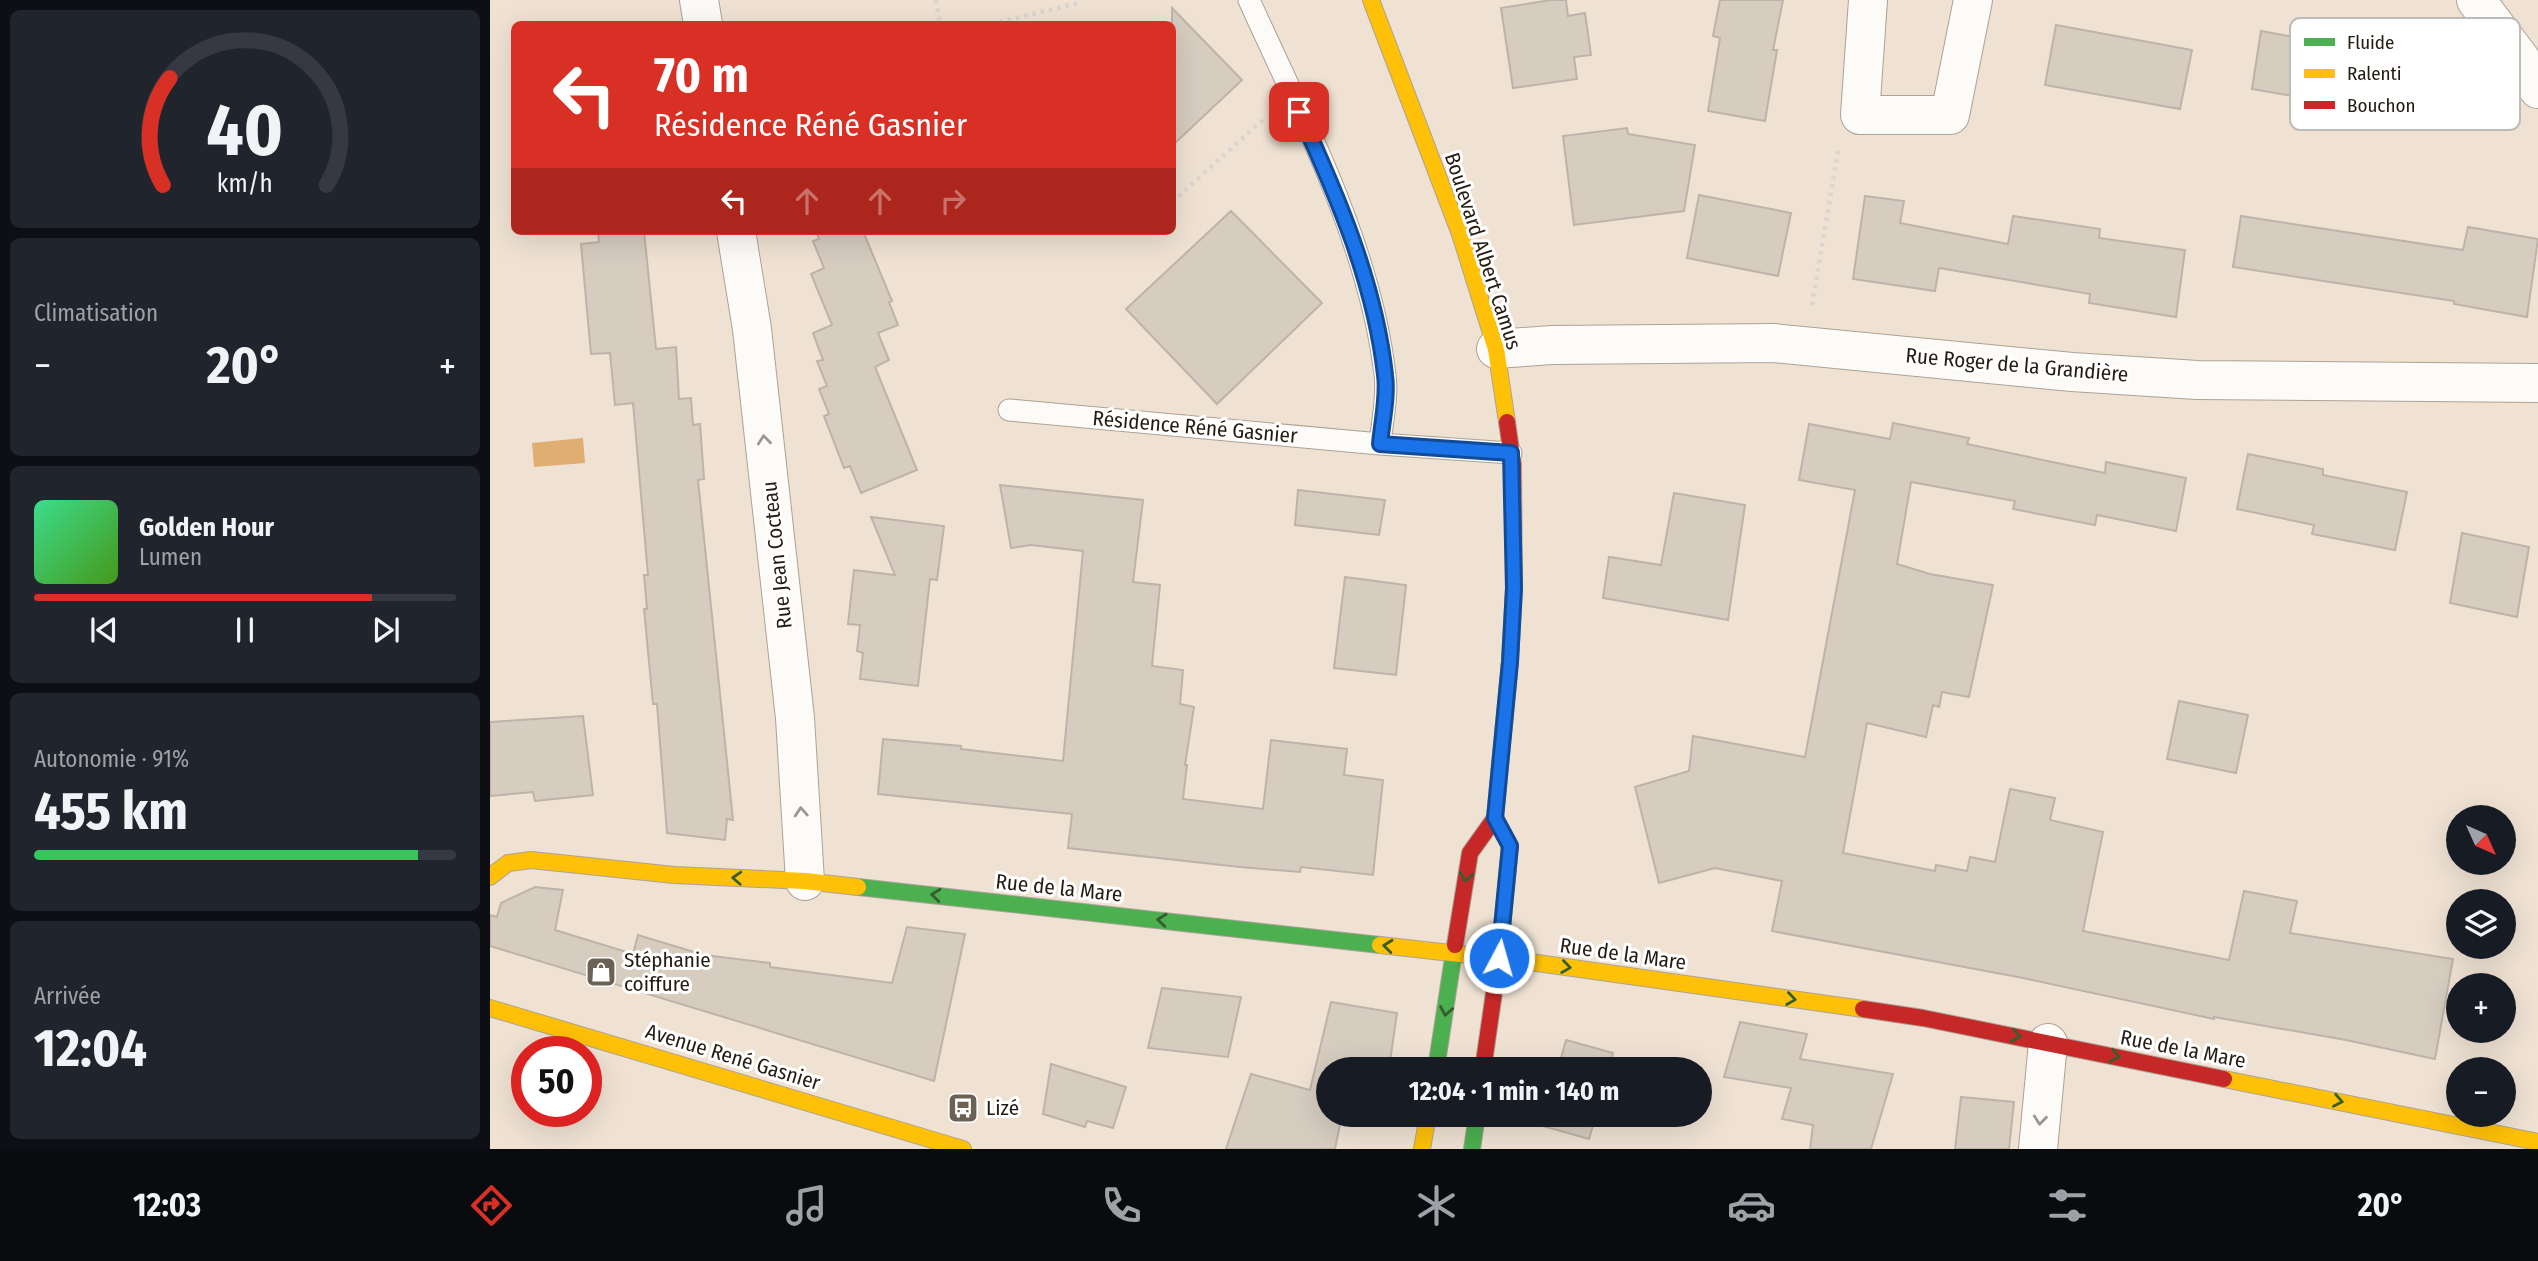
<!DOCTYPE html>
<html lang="fr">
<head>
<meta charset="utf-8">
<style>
  :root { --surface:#171b24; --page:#20242c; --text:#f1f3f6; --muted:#9ea1a6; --line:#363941; --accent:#d93025 }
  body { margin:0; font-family:"Fira Sans Condensed",sans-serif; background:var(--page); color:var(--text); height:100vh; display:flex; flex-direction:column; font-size:26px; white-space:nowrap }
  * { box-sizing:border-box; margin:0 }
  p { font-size:23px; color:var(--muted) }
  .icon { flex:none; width:38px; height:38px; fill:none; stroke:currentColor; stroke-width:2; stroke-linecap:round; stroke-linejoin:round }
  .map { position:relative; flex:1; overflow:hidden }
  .sheet { display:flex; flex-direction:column; gap:10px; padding:10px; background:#0d0f14; width:490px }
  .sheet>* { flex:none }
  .top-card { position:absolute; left:21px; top:21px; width:665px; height:214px; border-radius:10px; box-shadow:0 7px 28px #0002; background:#d93025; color:#fff; overflow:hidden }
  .needle { width:46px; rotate:135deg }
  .controls { position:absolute; left:1956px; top:805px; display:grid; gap:14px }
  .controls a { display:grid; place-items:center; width:70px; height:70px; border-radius:50%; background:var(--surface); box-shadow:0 7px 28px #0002; font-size:35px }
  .speed { position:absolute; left:21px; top:1036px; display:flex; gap:14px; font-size:35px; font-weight:700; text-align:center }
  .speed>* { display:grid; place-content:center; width:91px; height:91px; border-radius:50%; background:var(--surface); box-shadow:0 7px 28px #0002; line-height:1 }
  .speed .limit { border:10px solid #d22; background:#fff; color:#111 }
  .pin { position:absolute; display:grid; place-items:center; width:60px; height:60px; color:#fff; margin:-30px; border-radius:14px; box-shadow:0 4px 10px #0006 }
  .me { position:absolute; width:77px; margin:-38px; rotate:6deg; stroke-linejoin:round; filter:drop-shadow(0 0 5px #0008) }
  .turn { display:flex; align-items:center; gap:24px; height:147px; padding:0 28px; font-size:32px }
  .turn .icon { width:91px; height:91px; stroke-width:2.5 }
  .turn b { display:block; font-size:49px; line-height:60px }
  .lanes { display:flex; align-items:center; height:66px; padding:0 28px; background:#0003; justify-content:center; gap:35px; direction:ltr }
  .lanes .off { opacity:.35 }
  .big { font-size:52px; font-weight:700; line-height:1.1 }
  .sheet .tile { flex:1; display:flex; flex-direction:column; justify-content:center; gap:10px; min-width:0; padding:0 24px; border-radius:10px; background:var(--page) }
  .sheet .dial { align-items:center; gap:0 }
  .dial svg { height:182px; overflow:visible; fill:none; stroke:var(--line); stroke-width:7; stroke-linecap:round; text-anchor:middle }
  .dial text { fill:var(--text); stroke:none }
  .song { display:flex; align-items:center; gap:21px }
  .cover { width:84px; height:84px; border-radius:10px; background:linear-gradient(135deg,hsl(150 70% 55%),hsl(100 70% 35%)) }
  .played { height:7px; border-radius:4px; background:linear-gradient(90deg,var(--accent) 80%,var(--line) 80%) }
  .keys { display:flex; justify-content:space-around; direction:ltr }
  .heat { display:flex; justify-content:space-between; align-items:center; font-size:38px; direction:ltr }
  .charge { height:10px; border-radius:5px; background:linear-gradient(90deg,#34c759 91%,var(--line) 0) }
  .trip { position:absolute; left:826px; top:1057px; width:396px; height:70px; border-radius:35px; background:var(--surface); box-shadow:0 7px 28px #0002; font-weight:700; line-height:70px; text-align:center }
  .menu { display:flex; height:112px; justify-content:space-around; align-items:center; background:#090b0e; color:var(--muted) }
  .menu .icon { width:49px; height:49px }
  .menu .current { color:var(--accent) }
  .menu b { font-size:32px; color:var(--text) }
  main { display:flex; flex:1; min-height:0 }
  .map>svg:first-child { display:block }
  .water { fill:#dfae71 }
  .building { fill:#d6ccc0; stroke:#beb3a8; stroke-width:2 }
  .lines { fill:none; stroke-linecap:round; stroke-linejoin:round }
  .lane-casing { stroke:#aca296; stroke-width:23 }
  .street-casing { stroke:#aca296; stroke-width:40 }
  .fast-casing { stroke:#aca296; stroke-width:18 }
  .slow-casing { stroke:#aca296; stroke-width:18 }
  .jam-casing { stroke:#aca296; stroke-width:18 }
  .path { stroke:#dad5d0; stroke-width:4.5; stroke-dasharray:3.5 5; stroke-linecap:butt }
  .lane { stroke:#fdfbf8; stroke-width:21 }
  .street { stroke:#fdfbf8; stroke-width:38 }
  .fast { stroke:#4caf50; stroke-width:16 }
  .slow { stroke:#ffc107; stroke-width:16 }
  .jam { stroke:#c62828; stroke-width:16 }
  .oneway { stroke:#9b9690 }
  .oneway2 { stroke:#365e2d }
  .route-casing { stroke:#114b97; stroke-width:18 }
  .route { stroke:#1a73e8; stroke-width:12 }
  .labels { text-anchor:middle; stroke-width:6; stroke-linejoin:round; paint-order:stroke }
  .street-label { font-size:21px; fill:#241b11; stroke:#fff }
  .poi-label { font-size:21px; fill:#241b11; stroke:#fff; text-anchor:start }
  .key { fill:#fff; stroke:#bdbbb8; stroke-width:2 }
  .key-label { font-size:19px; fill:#241b11 }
</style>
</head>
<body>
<main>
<section class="sheet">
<div class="tile dial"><svg viewBox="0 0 100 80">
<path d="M14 69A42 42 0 1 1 86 69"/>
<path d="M14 69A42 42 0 0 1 17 22" stroke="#d93025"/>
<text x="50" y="56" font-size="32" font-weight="700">40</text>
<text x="50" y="72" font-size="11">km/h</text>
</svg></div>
<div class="tile"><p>Climatisation</p>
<div class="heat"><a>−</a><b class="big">20°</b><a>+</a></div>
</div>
<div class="tile">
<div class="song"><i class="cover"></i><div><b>Golden Hour</b><p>Lumen</p></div></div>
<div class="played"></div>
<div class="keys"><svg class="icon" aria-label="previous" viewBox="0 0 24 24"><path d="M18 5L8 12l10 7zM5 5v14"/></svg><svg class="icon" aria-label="pause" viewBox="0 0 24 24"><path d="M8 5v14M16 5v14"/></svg><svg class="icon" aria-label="next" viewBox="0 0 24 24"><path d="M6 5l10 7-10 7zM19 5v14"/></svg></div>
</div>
<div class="tile"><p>Autonomie · 91%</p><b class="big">455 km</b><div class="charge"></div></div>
<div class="tile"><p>Arrivée</p><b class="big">12:04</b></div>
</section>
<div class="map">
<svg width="2048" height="1149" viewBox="0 0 2048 1149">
  <rect width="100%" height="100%" fill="#efe2d3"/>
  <path class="water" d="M93,438l2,25 -51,4 -2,-24z"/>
  <path class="building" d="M1061,0h15l2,16 17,-3 6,42 -17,2 3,22 -64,9 -12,-80z
    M1230,0h63l-10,50h4l-12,71 -57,-10 12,-73 -7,-2z
    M682,8l70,72 -70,66z
    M1566,25l136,25 -12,59 -135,-24z
    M1771,31l157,29 -9,56 -157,-27z
    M1137,128l1,6 67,11 -11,66 -110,14 -11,-89z
    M1209,195l92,18 -13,63 -91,-18z
    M1375,196l39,5 -4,22 108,21 5,-28 87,13 -1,9 86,12 -9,67 -87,-14 1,-9 -151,-26 -4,23 -82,-12z
    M741,211l91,92 -105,101 -91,-95z
    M1751,216l222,34 5,-23 70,12 -11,78 -73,-13v-3l-221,-34z
    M108,231h46l12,118 20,-2 3,52 12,-1 2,27 7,-1 4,55 -6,1 35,340 -6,-1 -2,21 -58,-7 -10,-129h-4l-9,-95h3l-3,-34h4l-15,-172 -18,2 -5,-52 -19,1 -10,-110 18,-2z
    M326,231h47l29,70 -3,1 9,23 -20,8 11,27 -14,7 42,103 -56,23 -11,-27 -6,2 -20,-52 5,-2 -10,-25 8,-3 -10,-25 6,-1 -10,-27 19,-8 -21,-51 13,-6 -11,-27 6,-2z
    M1403,423l76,15 -2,6 138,29 1,-11 80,16 -10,53 -79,-16 -2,10 -82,-16 2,-8 -104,-19 -14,82 33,10 63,11 -24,112 -27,-5 -3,15 -6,-2 -7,32 -59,-14 -24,130 92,18 1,-6 31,6 3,-14 25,5 15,-73 45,9 -5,22 53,12 -20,99 146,29 15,-69 53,10 -7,32 163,26 -18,100 -89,-19 -132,-23v2l-196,-42 -246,-46 10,-50 -67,-13 -56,15 -24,-96 54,-16 4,-35 112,21 50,-267 -56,-10 10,-56 81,15z
    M1758,454l75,15v6l84,17 -12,58 -83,-16 2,-9 -77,-16z
    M510,485l143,15 -10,82 27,3 -8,81 31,4 -3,34 14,3 -9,58h2l-4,34 80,10 8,-69 76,9 -3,26 39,5 -10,95 -72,-8 -1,5 -60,-5 -172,-19 4,-34 -194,-20 5,-55 78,7v3l102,12 20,-210 -52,-6 -20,3z
    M808,490l87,10 -6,35 -84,-10z
    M1184,493l71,12 -17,115 -125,-22 6,-41 52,8z
    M381,517l73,9 -7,54 -7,-1 -12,107 -58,-7 3,-26 -6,-2 3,-26 -12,-1 6,-54 41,5z
    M1972,533l67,14 -12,70 -67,-14z
    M855,577l61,8 -10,90 -62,-7z
    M1689,701l69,14 -12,58 -69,-14z
    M93,716l10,79 -58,6 -2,-9 -43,4v-74z
    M45,887l28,3 -8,40 78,24 5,-19 66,20 66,8v4l122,16 15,-56 58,7 -31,147 -444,-135v-31l7,2 4,-14z
    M672,988l79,9 -13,60 -80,-9z
    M841,1002l66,11 -8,56h-61v46h14l-7,34h-109l25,-75 59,16z
    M1250,1022l67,12 -7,25 93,15 -22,75h-61l3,-24 -31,-6 9,-31 -67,-11z
    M1076,1040l47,13 -4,16h-51z
    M561,1064l75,23 -13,41 -26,-7 -2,6 -42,-13z
    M1471,1097l53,5 -5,47h-54z
    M1056,1115h50l-7,24 -46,-13z"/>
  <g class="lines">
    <g class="lane-casing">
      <path id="lane" d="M759,0c53,118 121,244 136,375 3,21 -3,47 -5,69
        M519,410l371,34 131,9"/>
    </g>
    <g class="street-casing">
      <path id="street" d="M209,0l4,24
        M1378,0l-8,115h90l23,-115
        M1986,0l45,60 17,29
        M246,231l16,98 43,389 10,163
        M1006,349l56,-4 221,-2 299,29 125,8 341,3
        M1548,1149l10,-106"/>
    </g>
    <g class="fast-casing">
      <path id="fast" d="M368,887l522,58
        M946,1069l19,-124
        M982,1149l5,-34"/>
    </g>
    <g class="slow-casing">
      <path id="slow" d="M881,0l89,234 36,115 11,73
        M0,877l18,-14 23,-3 143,15 131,6 53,6
        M890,945l150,17 333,47
        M0,1008l473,141
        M1734,1079l314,63
        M932,1149l6,-34"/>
    </g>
    <g class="jam-casing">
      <path id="jam" d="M965,945l15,-92 25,-35 15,-157 4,-73 -1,-124 -6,-42
        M1373,1009l60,9 301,61
        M993,1069l16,-111 11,-112 -15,-28"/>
    </g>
    <path class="path" d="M446,0l4,24
      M501,24l87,-21 3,-3
      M682,202l93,-84
      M1322,305l26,-154"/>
    <use href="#lane" class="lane"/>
    <use href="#street" class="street"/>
    <use href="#fast" class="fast"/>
    <use href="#slow" class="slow"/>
    <use href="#jam" class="jam"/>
  </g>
  <defs><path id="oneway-chevron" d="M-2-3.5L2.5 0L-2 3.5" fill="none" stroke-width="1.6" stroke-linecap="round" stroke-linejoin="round" transform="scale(1.75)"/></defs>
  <g class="oneway">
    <use href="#oneway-chevron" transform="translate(274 440) rotate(-96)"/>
    <use href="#oneway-chevron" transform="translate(311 812) rotate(-94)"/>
    <use href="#oneway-chevron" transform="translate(1550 1120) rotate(96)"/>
  </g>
  <g class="oneway2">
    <use href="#oneway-chevron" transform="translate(976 877) rotate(98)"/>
    <use href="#oneway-chevron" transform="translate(247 878) rotate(-177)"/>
    <use href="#oneway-chevron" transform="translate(446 895) rotate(-174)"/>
    <use href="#oneway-chevron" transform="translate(672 920) rotate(-174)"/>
    <use href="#oneway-chevron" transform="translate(898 946) rotate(-174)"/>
    <use href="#oneway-chevron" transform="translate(1076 967) rotate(8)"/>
    <use href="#oneway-chevron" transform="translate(1301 999) rotate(8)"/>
    <use href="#oneway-chevron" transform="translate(956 1011) rotate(100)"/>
    <use href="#oneway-chevron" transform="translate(1526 1036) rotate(11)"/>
    <use href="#oneway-chevron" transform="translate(1625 1056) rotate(11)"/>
    <use href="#oneway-chevron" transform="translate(1848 1101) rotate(11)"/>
  </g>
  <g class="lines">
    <g class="route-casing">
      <path id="route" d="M809,112c38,83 76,171 86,263 3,21 -3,47 -5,69l131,9 3,135 -4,74 -15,156 15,28 -11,112"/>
    </g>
    <use href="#route" class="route"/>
  </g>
  <defs>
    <g id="shop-square" transform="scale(1.575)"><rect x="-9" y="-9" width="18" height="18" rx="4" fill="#6b6155" stroke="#fff"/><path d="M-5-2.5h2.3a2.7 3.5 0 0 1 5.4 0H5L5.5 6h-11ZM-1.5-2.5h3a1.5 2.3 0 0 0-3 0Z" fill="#fff"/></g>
    <g id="bus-square" transform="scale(1.575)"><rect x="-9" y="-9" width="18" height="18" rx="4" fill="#6b6155" stroke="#fff"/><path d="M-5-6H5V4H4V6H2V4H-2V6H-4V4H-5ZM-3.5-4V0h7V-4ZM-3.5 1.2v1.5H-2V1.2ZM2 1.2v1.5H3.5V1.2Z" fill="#fff"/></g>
  </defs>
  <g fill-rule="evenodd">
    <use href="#shop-square" x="111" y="972"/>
    <use href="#bus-square" x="473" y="1108"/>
  </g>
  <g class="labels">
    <g class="street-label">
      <text transform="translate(993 251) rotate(72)" y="7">Boulevard Albert Camus</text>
      <text transform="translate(1527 365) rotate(5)" y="7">Rue Roger de la Grandière</text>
      <text transform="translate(705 427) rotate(5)" y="7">Résidence Réné Gasnier</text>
      <text transform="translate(287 555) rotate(-96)" y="7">Rue Jean Cocteau</text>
      <text transform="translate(569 888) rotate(6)" y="7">Rue de la Mare</text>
      <text transform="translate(1133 954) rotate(8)" y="7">Rue de la Mare</text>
      <text transform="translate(1693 1049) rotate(11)" y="7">Rue de la Mare</text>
      <text transform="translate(243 1057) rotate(17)" y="7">Avenue René Gasnier</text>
    </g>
    <g class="poi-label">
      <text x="134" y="967">Stéphanie<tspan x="134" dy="24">coiffure</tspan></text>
      <text x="496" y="1115">Lizé</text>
    </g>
  </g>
  <rect x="1800" y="18" width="230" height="112" rx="10" class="key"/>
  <rect x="1814" y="38" width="31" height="8" fill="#4caf50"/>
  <rect x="1814" y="69" width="31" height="9" fill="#ffc107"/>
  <rect x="1814" y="101" width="31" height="8" fill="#c62828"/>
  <g class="key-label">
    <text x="1857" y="49">Fluide</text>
    <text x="1857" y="80">Ralenti</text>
    <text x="1857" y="112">Bouchon</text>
  </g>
</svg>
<div class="controls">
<a><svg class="needle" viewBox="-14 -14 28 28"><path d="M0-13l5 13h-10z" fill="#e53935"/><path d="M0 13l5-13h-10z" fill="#9ea1a6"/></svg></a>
<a><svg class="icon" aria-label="layers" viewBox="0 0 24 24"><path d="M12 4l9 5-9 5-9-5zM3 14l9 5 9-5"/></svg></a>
<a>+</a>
<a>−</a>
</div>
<div class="speed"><div class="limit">50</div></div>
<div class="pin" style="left:809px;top:112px;background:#d93025"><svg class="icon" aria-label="arrive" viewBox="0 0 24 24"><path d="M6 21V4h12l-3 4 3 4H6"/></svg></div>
<svg class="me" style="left:1009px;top:958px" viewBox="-20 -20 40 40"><circle r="17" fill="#1a73e8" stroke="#fff" stroke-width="3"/><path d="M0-11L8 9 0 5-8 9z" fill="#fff"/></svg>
<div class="trip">12:04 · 1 min · 140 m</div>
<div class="top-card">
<div class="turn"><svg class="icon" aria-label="left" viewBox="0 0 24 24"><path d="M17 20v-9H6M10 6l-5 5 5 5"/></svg><div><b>70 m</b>Résidence Réné Gasnier</div></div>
<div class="lanes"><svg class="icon" aria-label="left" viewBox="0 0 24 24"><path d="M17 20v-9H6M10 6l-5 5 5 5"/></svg><svg class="icon off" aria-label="ahead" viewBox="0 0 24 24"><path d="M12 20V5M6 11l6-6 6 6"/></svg><svg class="icon off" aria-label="ahead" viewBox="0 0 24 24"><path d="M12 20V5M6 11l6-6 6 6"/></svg><svg class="icon off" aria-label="right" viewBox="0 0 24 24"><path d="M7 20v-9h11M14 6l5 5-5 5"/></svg></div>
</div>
</div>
</main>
<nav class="menu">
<b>12:03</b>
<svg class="icon current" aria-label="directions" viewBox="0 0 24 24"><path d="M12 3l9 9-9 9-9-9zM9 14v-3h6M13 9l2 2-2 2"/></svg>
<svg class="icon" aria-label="music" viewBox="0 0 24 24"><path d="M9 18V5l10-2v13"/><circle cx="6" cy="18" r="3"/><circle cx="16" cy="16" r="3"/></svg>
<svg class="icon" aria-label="phone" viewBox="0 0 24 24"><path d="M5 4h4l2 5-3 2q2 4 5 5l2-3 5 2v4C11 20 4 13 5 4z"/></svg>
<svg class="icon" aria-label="climate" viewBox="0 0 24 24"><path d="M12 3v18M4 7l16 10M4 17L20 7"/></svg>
<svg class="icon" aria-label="car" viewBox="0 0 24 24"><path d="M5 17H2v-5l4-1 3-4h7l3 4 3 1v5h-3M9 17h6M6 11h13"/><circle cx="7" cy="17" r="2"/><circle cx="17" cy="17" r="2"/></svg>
<svg class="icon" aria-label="filters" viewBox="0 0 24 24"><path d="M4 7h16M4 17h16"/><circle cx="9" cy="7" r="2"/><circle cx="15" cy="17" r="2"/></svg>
<b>20°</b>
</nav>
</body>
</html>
